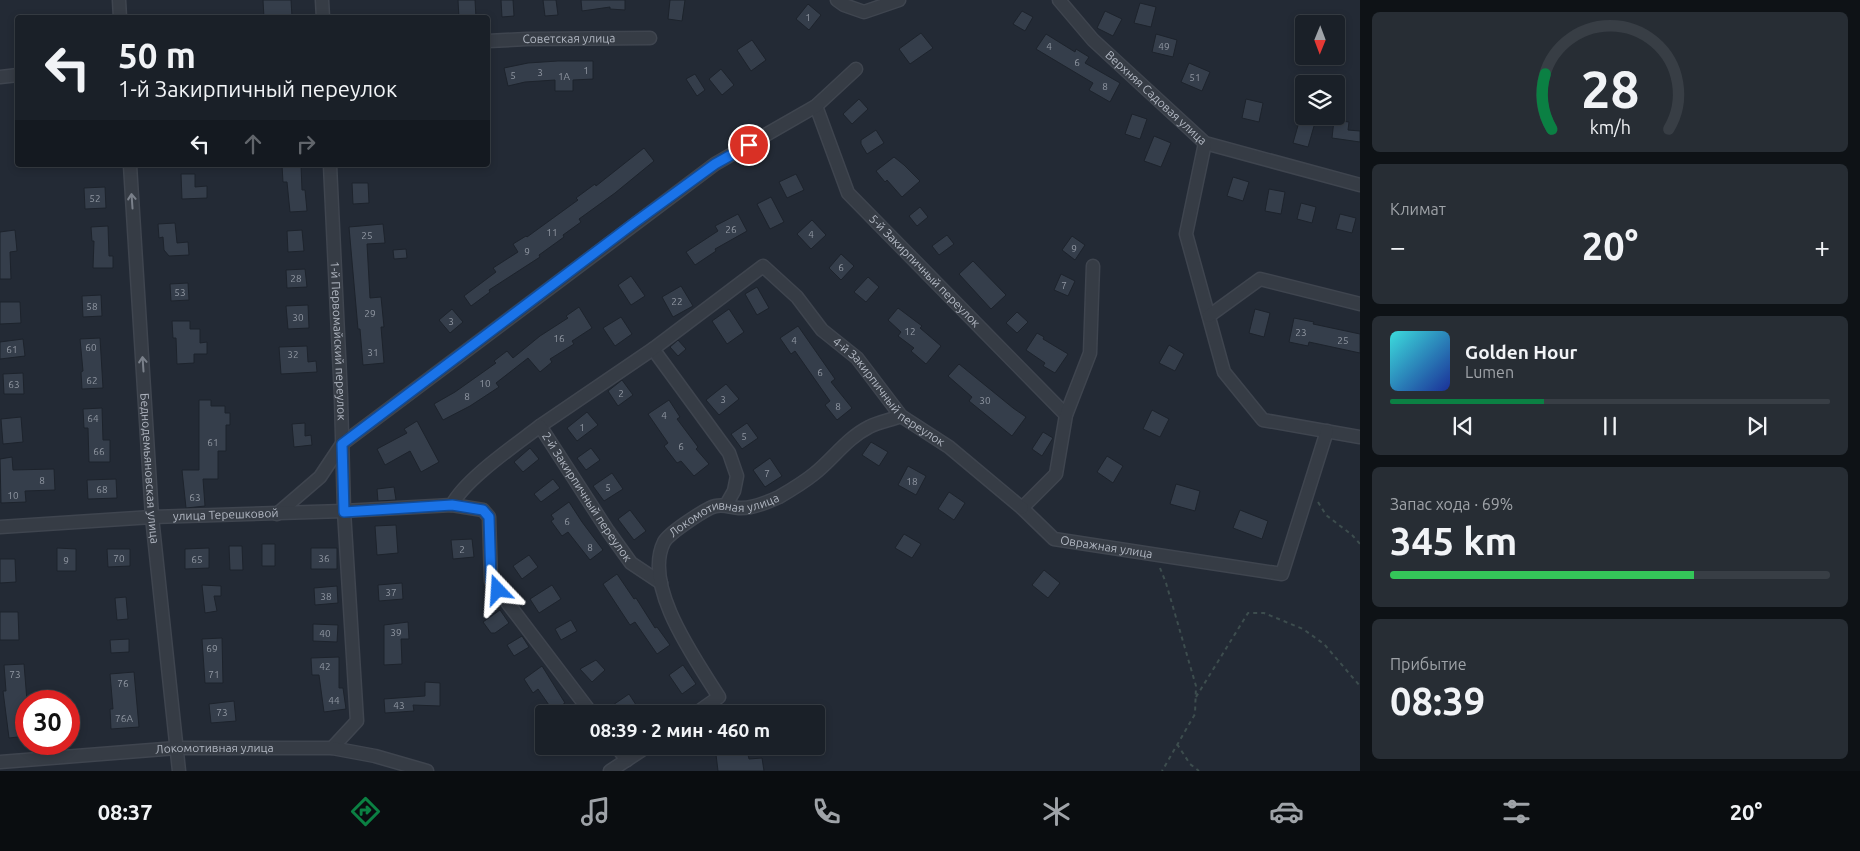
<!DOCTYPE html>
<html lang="ru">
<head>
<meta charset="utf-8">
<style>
  :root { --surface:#1a2028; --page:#272d34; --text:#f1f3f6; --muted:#9fa3a8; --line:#383e45; --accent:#0b8043 }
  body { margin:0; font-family:Ubuntu,sans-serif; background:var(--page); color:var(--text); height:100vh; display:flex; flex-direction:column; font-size:19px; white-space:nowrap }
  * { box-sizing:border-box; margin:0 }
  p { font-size:16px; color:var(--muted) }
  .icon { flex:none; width:28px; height:28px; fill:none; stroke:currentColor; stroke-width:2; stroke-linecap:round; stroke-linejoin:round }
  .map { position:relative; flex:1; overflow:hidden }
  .sheet { display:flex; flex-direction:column; gap:12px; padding:12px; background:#0e1216; width:500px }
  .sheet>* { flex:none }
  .banner { position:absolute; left:15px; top:15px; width:475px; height:152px; border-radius:5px; box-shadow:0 2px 8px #0003,0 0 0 1px var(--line); background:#1a2028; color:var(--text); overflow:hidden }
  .needle { width:32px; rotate:181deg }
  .fabs { position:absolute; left:1295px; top:15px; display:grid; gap:10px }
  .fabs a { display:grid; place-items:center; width:50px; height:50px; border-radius:5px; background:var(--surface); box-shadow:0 2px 8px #0003,0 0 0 1px var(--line); font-size:25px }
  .speed { position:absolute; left:15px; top:690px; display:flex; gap:10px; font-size:25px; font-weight:700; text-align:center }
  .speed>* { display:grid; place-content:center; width:65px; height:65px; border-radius:50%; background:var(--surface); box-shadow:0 2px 8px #0003,0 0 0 1px var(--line); line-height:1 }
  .speed .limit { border:8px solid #d22; background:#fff; color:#111 }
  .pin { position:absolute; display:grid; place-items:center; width:42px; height:42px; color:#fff; margin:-21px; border:2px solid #fff; border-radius:50%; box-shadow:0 1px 5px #0007 }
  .me { position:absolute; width:55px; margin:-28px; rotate:340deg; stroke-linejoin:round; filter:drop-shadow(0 0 4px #0008) }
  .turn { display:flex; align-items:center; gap:18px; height:105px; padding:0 20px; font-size:22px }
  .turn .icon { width:65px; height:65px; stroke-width:2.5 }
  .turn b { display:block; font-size:35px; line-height:42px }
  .lanes { display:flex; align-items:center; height:48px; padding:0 20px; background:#0003; justify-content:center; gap:25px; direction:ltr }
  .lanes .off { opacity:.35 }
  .big { font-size:38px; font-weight:700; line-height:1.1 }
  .sheet .tile { flex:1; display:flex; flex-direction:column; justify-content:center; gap:8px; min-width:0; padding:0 18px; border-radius:8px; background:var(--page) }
  .sheet .dial { align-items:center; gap:0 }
  .dial svg { height:130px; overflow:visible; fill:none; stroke:var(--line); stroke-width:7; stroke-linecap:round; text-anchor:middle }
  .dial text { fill:var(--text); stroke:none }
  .song { display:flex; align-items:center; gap:15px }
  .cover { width:60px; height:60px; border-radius:8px; background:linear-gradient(135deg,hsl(180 70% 55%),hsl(230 70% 35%)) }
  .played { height:5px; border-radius:2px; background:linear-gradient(90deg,var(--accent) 35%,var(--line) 35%) }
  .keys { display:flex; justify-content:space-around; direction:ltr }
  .heat { display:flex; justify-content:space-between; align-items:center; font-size:28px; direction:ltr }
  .charge { height:8px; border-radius:4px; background:linear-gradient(90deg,#34c759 69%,var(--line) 0) }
  .trip { position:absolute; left:535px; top:705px; width:290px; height:50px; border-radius:5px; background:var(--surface); box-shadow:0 2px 8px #0003,0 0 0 1px var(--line); font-weight:700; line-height:50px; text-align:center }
  .dock { display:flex; height:80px; justify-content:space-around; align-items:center; background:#0a0d10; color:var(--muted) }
  .dock .icon { width:35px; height:35px }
  .dock .on { color:var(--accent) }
  .dock b { font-size:22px; color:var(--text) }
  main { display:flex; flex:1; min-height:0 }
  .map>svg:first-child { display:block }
  .building { fill:#353e4b; stroke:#1d232c }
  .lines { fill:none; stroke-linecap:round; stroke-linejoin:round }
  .street-casing { stroke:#3f454f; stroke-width:15 }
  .path { stroke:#3d4d4e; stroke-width:2; stroke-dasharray:4 4; stroke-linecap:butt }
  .street { stroke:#363c45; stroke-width:12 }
  .oneway { stroke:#7a808a }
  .route-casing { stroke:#114b97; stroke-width:12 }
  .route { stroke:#1a73e8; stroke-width:9 }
  .labels { text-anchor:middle; stroke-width:5; stroke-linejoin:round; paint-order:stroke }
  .number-label { font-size:10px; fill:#9097a2 }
  .street-label { font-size:12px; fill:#b1b7c2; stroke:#1b212a }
</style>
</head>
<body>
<main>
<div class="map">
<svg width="1360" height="771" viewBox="0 0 1360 771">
  <rect width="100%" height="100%" fill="#232a35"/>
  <path class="building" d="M263,0h28l1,17 -28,1z
    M458,0h17l1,18h-17z
    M501,0h12l1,16 -12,1z
    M543,0h13l2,15 -13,1z
    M581,0h44v10l-15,-1v-2l-28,4z
    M670,0h15l-3,21 -14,-2z
    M1140,3l16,4 -5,20 -17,-4z
    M808,4l13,11 -12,15 -13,-11z
    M1022,11l11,6 -8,14 -12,-7z
    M1105,11l17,8 -9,17 -16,-8z
    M921,33l12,15 -23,16 -11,-15z
    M1046,34l29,18 1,-3 13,8 -4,6 35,20 -10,19 -21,-12 4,-7 -57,-34z
    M1156,34l21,6 -4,17 -21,-5z
    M752,40l14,20 -15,11 -14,-21z
    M558,61h35v18l-20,1v11h-18v-11l-30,2 -17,4 -4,-18 24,-5z
    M1189,63l21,9 -8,19 -21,-9z
    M721,69l13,16 -12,10 -13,-16z
    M695,74l10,16 -8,6 -11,-17z
    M859,99l9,10 -16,15 -9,-10z
    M1246,99l17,4 -4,19 -17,-4z
    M1132,114l15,5 -7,20 -15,-5z
    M1301,115l15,4 -8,28 -15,-4z
    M1334,120l15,2 -1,8 12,1v11l-28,-4z
    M876,130l8,13 -17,11 -6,-10v-4z
    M1154,136l17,7 -10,24 -17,-6z
    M644,148l10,13 -39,32 -36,26 2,3 -18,13 1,2 -25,18 1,2 -51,33 1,2 -19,14 -7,-10 32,-24 -3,-4 25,-16 -5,-8 13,-8 1,1 51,-37 -2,-2 19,-14 1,2z
    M894,157l10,8 16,16 -18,16 -15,-17 -2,2 -9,-11z
    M282,165h19l1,25h3l2,21 -17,1 -3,-30h-4z
    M181,174h14v13l12,-1v12l-25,1z
    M796,174l8,16 -17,8 -8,-16z
    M1233,177l16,5 -6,19 -16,-5z
    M352,183h16l1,20 -16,1z
    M105,187l1,21 -21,1 -1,-21z
    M1269,189l16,3 -4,22 -16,-3z
    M771,197l13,25 -14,7 -13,-25z
    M1301,203l15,4 -4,16 -15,-4z
    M920,207l8,10 -11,9 -8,-10z
    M738,214l9,17 -32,18 1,2 -21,14 -9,-13 32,-21 -3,-5z
    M1340,214l16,4 -4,15 -16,-4z
    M812,220l14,15 -15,14 -14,-15z
    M175,223l2,20 11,-1 1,13 -20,1 -5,-6 -1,-13 -4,1 -1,-14z
    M383,224l2,19 -18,1 3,54 11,-1 3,30h-3l3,36 -21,2 -3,-36h-2l-9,-102z
    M108,226l1,30h4v12h-20l1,-27h-2l-1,-14z
    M15,230l2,21 -7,1 1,27h-11v-47z
    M302,230l2,21 -16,1 -1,-21z
    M947,235l7,9 -15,11 -7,-9z
    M1072,236l13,9 -10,15 -13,-10z
    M406,249l1,9 -13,1 -1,-9z
    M841,254l13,12 -13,14 -12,-12z
    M973,261l33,34 -15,14 -32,-35z
    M305,269l2,18 -20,1 -1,-18z
    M1061,274l14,7 -7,15 -14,-6z
    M631,276l14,20 -14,9 -13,-20z
    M868,277l11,10 -13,15 -12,-10z
    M188,283l1,17 -18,1 -1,-17z
    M681,286l12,20 -20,11 -11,-20z
    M757,287l12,21 -12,7 -12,-21z
    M101,295l1,21 -19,1 -1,-21z
    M0,302h20l1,21 -21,1z
    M308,305l1,23 -21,1 -2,-23z
    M579,307l13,21 -20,13 2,3 -24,15 2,3 -12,10 -12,-14 -32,25 3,4 -29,19 -27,14 -9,-16 21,-12 41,-29 -2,-2 13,-10 6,7 27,-22 28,-18 -2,-2z
    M898,308l24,18 -2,2 21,18 -15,18 -15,-13 3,-3 -16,-12 3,-4 -13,-12z
    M452,309l11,13 -13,11 -11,-13z
    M729,309l15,23 -17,12 -15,-23z
    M1255,309l15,4 -6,24 -15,-4z
    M1017,312l11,10 -11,11 -11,-10z
    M621,317l11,17 -17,12 -12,-18z
    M1294,318l20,4 -1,2 47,10v19l-51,-11 -1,4 -19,-4z
    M172,321h18v8h10v14l7,-1v12h-13v9l-17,1 -1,-26h-3z
    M798,326l37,53 -4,3 21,26 -15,12 -12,-15 5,-4 -35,-50 -4,3 -11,-16z
    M1037,333l7,4 -1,2 25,15 -13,19 -12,-7 2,-3 -19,-13z
    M100,338l3,50 -21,1 -1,-17 2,-1 -3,-32z
    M23,339l2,17 -25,3v-17z
    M678,340l8,9 -8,7 -8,-9z
    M1169,345l15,9 -9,17 -16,-8z
    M307,346l1,16 8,-1 1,11 -36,2 -2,-27z
    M959,364l54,44 13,9 -14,19 -43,-35 3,-4 -24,-21z
    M23,373l1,21h-20l-1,-20z
    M622,380l11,15 -15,11 -10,-15z
    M726,384l13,15 -20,16 -13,-15z
    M199,400h12v6h14v7h5v12h-4v26h-8v28h-15l2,27 -19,2 -4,-38h17z
    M669,400l11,17 -3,2 21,28 -2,2 13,15 -15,12 -13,-15 -4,2 -13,-17 4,-3 -20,-29z
    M102,408l1,32h7v22h-21l-1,-34h-4l-1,-19z
    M1152,410l17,9 -9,18 -17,-8z
    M587,412l11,13 -21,16 -10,-13z
    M21,417l2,25 -20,2 -2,-25z
    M417,421l22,41 -18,10 -11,-21 -25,14 -8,-16 30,-16 -3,-4z
    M305,423v13l6,-1 1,10 -18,2 -2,-23z
    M747,423l11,15 -16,11 -11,-15z
    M1043,432l10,6 -11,18 -10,-7z
    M871,442l17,10 -9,14 -17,-11z
    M530,448l9,11 -16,13 -9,-10z
    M591,448l9,12 -14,10 -9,-12z
    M1107,456l16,10 -10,17 -16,-11z
    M12,457l1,13 41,-1 1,21 -30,1 1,11 -25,1 -1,-44z
    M770,458l12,18 -17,11 -12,-17z
    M908,466l18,10 -10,19 -18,-10z
    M612,473l11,16 -19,12 -11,-15z
    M116,479l1,19 -29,1 -1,-19z
    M553,479l7,9 -19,14 -7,-8z
    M1176,484l24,7 -5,20 -25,-7z
    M394,487l2,13 -18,1 -1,-12z
    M949,492l16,11 -11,17 -16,-11z
    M569,502l13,20 21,28 -13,10 -22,-28 -6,4 -11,-15 3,-2 -3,-4z
    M630,510l16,21 -12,9 -16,-21z
    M1240,510l28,11 -6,18 -29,-11z
    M396,525l2,28 -21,2 -2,-29z
    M904,534l17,10 -9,14 -17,-10z
    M472,539l2,18 -21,2 -2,-19z
    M262,544h13v22h-13z
    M229,546h13l1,24h-13z
    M57,548l19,1v22h-19z
    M209,548v20l-24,1v-20z
    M311,548h26v21h-26z
    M107,549h23v17l-22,1z
    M529,555l9,12 -16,12 -9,-13z
    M0,559h15l1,23 -16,1z
    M1044,570l16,13 -12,15 -16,-13z
    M617,574l17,25 2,-1 19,30 2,-1 13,18 -13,9 -22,-32 -5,3 -27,-41z
    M402,583l1,16 -24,2 -1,-16z
    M202,585l19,1v10h-7l3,15 -12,2z
    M552,585l9,14 -22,14 -9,-14z
    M337,586l1,17 -23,2 -1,-17z
    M126,597l2,22 -11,1 -2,-22z
    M500,610l9,13 -14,10h-4l-8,-11z
    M0,612h18l1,28h-19z
    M571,620l6,11 -16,9 -6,-11z
    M408,622l1,17h-8l1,25 -18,1v-40z
    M313,624l25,1 -1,17 -24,-1z
    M522,636l7,11 -15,9 -7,-11z
    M222,638l1,45h-18l-3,-44z
    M129,639v13l-18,1 -1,-13z
    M339,657v31h4l3,21 -22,3 -5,-37h-7l-1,-17z
    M596,660l9,10 -13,12 -12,-13z
    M24,664l3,37 -1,35 -17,2 -6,-47h3l-2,-26z
    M683,665l13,19 -14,10 -13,-19z
    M542,666l23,37 -12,8 -15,-22 -5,4 -9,-14z
    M134,672l5,55 -28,2 -1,-20h3l-3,-35z
    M425,682l15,1v23l-27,-1 1,6 -29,2 -1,-14 41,-3z
    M629,694l9,14 -9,6h-14l-5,-7z
    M234,701l2,20 -25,2 -2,-19z
    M715,746h31l3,13 13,-1 2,13h-46z"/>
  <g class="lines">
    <g class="street-casing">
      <g id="street">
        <path d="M119,0l1,18"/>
        <path d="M322,0l1,18"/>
        <path d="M837,0l7,5 20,7 35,-12"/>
        <path id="s1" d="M1059,0l34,40 112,103 155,42"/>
        <path id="s2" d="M488,41l39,-2 123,-1"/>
        <path d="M0,77l18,-2"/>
        <path id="s3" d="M816,106l32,87 218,222"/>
        <path d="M1205,143l-19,91 38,138 39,48 97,17"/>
        <path id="s4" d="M130,165l22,352 27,254"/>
        <path id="s5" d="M330,165l11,233 3,113 13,210 -25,27"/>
        <path id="s6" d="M1093,266l-3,87 -24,62 -10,59 -34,34 32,31 228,35 45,-143"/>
        <path d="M1209,316l51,-37 100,25"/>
        <path d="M653,349l76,104 8,23 -3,15 -8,14"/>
        <path id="s7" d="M540,426l113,-77 110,-83 34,31 25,33 35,28 44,58 48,31 73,61"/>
        <path id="s8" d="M452,505c13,-26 65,-61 88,-79l68,105 23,32 30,20"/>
        <path d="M277,514l43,-37 22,-33 373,-280 101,-58 40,-37"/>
        <path id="s9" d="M0,527l152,-10 192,-6 108,-6 31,5 6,7 2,64 101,133"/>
        <path id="s10" d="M695,714l24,-17c-23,-37 -77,-111 -55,-155 5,-9 36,-29 46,-34 10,-5 19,-1 29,0 12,1 29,-6 40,-11 12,-7 25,-15 35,-23 19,-15 33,-36 55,-47 9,-5 22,-7 32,-11"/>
        <path d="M616,746l11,14"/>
        <path id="s11" d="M0,762l177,-14h155l43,8 52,15"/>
        <path d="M610,771l38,-25"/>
      </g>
    </g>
    <path class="path" d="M1318,502l8,13 26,20 8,9
      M1160,568l6,15 30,103 -1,28 -33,57
      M1196,697l52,-84h16l39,16 21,15 36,42
      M1177,744l13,20 9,7"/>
    <use href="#street" class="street"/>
  </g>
  <defs><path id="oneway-shaft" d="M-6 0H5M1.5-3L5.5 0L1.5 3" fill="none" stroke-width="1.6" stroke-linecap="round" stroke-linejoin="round" transform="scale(1.25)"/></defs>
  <g class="oneway">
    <use href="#oneway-shaft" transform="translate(132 201) rotate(-94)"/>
    <use href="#oneway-shaft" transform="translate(143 364) rotate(-94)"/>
  </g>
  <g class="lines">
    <g class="route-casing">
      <path id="route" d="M498,590l-7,-9 -2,-64 -6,-7 -31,-5 -108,7 -2,-68 292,-221 81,-59 34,-19"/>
    </g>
    <use href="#route" class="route"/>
  </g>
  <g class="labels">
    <g class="number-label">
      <text x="808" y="21">1</text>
      <text x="1049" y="50">4</text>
      <text x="1164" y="50">49</text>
      <text x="1077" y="66">6</text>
      <text x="586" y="74">1</text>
      <text x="540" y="76">3</text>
      <text x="513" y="79">5</text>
      <text x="564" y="80">1А</text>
      <text x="1195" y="81">51</text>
      <text x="1105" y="90">8</text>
      <text x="95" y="202">52</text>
      <text x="731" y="233">26</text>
      <text x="552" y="236">11</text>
      <text x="811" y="238">4</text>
      <text x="367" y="239">25</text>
      <text x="1074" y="252">9</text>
      <text x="527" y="255">9</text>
      <text x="841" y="271">6</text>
      <text x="296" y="282">28</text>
      <text x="1064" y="289">7</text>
      <text x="180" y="296">53</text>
      <text x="677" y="305">22</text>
      <text x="92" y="310">58</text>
      <text x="370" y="317">29</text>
      <text x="298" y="321">30</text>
      <text x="451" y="325">3</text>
      <text x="910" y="335">12</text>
      <text x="1301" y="336">23</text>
      <text x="559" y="342">16</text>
      <text x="794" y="344">4</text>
      <text x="1343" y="344">25</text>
      <text x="91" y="351">60</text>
      <text x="12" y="353">61</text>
      <text x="373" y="356">31</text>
      <text x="293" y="358">32</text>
      <text x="820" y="376">6</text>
      <text x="92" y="384">62</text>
      <text x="485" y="387">10</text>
      <text x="14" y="388">63</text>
      <text x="621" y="397">2</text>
      <text x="467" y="400">8</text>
      <text x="723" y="403">3</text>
      <text x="985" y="404">30</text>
      <text x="838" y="410">8</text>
      <text x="664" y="419">4</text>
      <text x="93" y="422">64</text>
      <text x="582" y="431">1</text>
      <text x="744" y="440">5</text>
      <text x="213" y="446">61</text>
      <text x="681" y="450">6</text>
      <text x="99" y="455">66</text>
      <text x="767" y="477">7</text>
      <text x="42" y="484">8</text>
      <text x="912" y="485">18</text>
      <text x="608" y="491">5</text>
      <text x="102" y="493">68</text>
      <text x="13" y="499">10</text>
      <text x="195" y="501">63</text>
      <text x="567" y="525">6</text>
      <text x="590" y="551">8</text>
      <text x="462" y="553">2</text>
      <text x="119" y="562">70</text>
      <text x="324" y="562">36</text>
      <text x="197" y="563">65</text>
      <text x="66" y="564">9</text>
      <text x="391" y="596">37</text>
      <text x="326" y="600">38</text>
      <text x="396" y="636">39</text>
      <text x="325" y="637">40</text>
      <text x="212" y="652">69</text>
      <text x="325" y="670">42</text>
      <text x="15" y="678">73</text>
      <text x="214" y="678">71</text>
      <text x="123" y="687">76</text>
      <text x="334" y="704">44</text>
      <text x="399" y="709">43</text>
      <text x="222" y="716">73</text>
      <text x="124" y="722">76А</text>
    </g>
    <g class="street-label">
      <text dy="4" stroke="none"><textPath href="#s2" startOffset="81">Советская улица</textPath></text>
      <text dy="4" stroke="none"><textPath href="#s1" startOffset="138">Верхняя Садовая улица</textPath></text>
      <text dy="4" stroke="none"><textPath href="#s3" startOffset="202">5-й Закирпичный переулок</textPath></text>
      <text dy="4" stroke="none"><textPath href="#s5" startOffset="176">1-й Первомайский переулок</textPath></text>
      <text dy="4" stroke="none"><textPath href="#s7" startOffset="454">4-й Закирпичный переулок</textPath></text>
      <text dy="4" stroke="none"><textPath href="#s4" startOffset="304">Беднодемьяновская улица</textPath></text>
      <text dy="4" stroke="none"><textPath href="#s8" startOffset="204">2-й Закирпичный переулок</textPath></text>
      <text dy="4" stroke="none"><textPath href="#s9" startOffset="226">улица Терешковой</textPath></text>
      <text dy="4" stroke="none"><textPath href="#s10" startOffset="269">Локомотивная улица</textPath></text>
      <text dy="4" stroke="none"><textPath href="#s6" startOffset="359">Овражная улица</textPath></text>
      <text dy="4" stroke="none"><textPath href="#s11" startOffset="215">Локомотивная улица</textPath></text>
    </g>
  </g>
</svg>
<div class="fabs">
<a><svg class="needle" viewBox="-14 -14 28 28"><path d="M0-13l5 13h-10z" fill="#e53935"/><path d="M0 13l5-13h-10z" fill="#9fa3a8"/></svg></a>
<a><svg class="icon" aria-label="layers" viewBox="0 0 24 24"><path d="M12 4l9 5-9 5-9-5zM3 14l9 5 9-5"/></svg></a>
</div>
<div class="speed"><div class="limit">30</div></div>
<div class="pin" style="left:749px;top:145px;background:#d93025"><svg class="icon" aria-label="arrive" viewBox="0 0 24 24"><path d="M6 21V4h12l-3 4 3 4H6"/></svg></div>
<svg class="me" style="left:498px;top:590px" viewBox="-20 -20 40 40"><path d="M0-17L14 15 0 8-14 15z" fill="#1a73e8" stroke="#fff" stroke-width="4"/></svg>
<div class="trip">08:39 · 2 мин · 460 m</div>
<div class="banner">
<div class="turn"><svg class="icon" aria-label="left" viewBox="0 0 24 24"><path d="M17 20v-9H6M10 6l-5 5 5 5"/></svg><div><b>50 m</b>1-й Закирпичный переулок</div></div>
<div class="lanes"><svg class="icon" aria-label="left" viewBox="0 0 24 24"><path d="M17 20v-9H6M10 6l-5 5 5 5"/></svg><svg class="icon off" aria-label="ahead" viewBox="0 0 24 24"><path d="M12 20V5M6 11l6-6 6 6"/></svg><svg class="icon off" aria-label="right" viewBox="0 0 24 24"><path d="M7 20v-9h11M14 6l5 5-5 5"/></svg></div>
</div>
</div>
<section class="sheet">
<div class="tile dial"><svg viewBox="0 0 100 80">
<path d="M14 69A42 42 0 1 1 86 69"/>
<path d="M14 69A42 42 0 0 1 10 35" stroke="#0b8043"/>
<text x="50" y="56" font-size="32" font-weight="700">28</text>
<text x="50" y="72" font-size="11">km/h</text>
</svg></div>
<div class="tile"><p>Климат</p>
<div class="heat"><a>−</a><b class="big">20°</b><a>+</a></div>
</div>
<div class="tile">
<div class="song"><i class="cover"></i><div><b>Golden Hour</b><p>Lumen</p></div></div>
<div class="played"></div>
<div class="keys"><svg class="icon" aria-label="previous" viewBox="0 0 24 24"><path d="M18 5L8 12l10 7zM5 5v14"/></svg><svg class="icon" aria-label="pause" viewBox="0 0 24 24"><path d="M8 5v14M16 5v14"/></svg><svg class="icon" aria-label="next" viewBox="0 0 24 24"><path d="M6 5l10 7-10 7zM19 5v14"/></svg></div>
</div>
<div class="tile"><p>Запас хода · 69%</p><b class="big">345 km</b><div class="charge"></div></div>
<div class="tile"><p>Прибытие</p><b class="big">08:39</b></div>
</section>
</main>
<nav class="dock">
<b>08:37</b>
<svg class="icon on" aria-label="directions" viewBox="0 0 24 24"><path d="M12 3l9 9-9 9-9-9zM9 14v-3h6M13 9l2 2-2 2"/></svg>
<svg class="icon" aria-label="music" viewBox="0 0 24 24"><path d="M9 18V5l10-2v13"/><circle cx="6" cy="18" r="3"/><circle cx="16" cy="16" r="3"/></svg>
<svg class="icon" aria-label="phone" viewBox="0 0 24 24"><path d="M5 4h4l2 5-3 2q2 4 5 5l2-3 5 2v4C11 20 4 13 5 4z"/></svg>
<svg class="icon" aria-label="climate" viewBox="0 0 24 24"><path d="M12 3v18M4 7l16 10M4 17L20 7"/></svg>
<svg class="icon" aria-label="car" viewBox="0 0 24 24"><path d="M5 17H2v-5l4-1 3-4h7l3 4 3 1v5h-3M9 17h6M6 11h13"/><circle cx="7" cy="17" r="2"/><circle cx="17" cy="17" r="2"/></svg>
<svg class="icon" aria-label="filters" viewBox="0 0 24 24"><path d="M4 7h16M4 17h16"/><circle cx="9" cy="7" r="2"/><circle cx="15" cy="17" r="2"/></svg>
<b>20°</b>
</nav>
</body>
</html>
